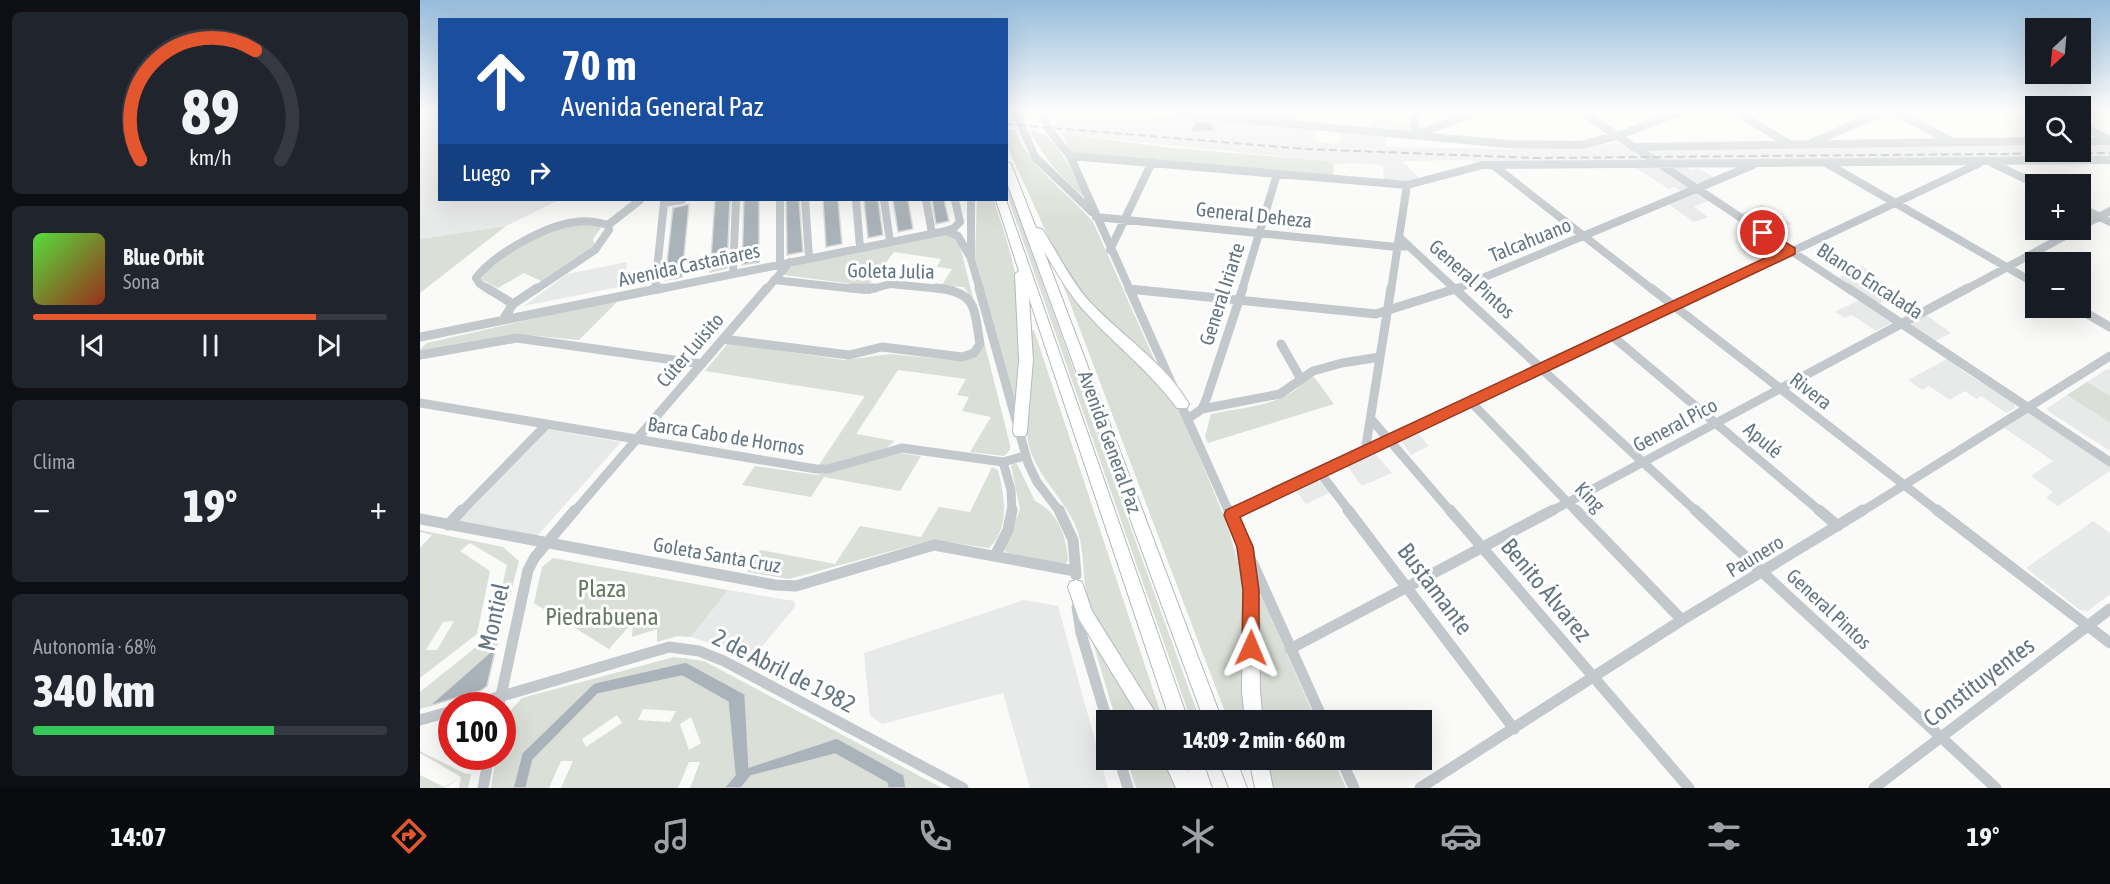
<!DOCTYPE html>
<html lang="es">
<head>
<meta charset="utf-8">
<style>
  :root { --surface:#171b24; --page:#20242c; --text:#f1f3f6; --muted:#9ea1a6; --line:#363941; --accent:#e4572e }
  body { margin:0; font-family:"Asap Condensed",sans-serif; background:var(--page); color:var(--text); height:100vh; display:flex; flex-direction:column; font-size:22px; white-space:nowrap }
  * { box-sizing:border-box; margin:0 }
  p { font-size:20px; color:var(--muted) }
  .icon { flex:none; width:33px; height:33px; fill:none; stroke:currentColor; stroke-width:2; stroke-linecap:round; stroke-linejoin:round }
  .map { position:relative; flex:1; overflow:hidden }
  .details { display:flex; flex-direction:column; gap:12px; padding:12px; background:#0d0f14; width:420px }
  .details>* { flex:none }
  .banner { position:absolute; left:18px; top:18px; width:570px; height:183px; border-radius:0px; box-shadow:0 6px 24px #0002; background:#1a4fa0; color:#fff; overflow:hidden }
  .needle { width:39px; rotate:206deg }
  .fabs { position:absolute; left:1605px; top:18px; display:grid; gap:12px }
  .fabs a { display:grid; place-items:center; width:66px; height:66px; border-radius:0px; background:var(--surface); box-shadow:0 6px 24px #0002; font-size:30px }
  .speed { position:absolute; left:18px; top:692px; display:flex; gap:12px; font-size:30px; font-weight:700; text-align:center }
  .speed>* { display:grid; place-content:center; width:78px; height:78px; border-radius:50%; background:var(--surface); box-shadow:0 6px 24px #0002; line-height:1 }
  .speed .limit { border:9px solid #d22; background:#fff; color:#111 }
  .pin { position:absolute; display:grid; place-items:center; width:51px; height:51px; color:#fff; margin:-26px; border:3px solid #fff; border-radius:50%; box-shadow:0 2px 6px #0007 }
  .me { position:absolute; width:66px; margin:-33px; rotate:1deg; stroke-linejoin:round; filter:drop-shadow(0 0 4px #0008) }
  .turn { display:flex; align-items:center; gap:21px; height:126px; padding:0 24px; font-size:27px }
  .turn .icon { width:78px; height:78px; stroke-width:2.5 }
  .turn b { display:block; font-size:42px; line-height:51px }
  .then { display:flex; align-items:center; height:57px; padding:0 24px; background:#0003; gap:12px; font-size:22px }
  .big { font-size:45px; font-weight:800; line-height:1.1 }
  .details .tile { flex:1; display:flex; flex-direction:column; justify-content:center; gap:9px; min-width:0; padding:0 21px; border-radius:9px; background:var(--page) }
  .details .dial { align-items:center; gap:0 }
  .dial svg { height:156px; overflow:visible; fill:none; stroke:var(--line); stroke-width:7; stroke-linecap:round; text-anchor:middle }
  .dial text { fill:var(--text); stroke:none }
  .song { display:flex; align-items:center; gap:18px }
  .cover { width:72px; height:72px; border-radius:9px; background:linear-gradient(135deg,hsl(110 70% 55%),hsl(10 70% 35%)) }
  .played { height:6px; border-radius:3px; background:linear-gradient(90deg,var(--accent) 80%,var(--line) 80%) }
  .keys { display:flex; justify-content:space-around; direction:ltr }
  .heat { display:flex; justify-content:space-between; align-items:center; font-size:33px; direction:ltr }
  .charge { height:9px; border-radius:4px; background:linear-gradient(90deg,#34c759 68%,var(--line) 0) }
  .trip { position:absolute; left:676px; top:710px; width:336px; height:60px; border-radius:0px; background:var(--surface); box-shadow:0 6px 24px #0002; font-weight:800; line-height:60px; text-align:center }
  .menu { display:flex; height:96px; justify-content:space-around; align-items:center; background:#090b0e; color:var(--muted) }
  .menu .icon { width:42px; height:42px }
  .menu .active { color:var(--accent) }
  .menu b { font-size:27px; color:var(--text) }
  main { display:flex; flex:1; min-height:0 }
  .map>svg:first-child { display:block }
  .built { fill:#e8e9e9 }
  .green { fill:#dadfd7; fill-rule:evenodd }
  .building { fill:#aab3b9; stroke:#dcdcda; stroke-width:1.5 }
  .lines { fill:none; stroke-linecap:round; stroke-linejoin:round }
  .major-casing { stroke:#b5babe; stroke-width:2 }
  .highway-casing { stroke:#b4b9bd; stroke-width:2 }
  .minor-far2 { stroke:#c3c8cc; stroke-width:8 }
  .minor-far1 { stroke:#c3c8cc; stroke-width:9 }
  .minor { stroke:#c3c8cc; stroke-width:11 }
  .major { fill:#fff; fill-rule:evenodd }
  .highway { fill:#fff; fill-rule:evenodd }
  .rail { stroke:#a2aab0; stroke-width:2; stroke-dasharray:8 4; stroke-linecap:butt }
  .route { fill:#e4572e; stroke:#94391e; stroke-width:1.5 }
  .labels { text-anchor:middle; stroke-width:6; stroke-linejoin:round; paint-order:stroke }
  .street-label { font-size:20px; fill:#657683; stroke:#fff }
  .near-park-label { font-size:24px; fill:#687a64; stroke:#fff }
  .near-street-label { font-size:24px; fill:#657683; stroke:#fff }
</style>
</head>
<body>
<main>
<section class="details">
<div class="tile dial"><svg viewBox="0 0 100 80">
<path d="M14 69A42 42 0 1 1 86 69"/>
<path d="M14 69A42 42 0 0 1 73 13" stroke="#e4572e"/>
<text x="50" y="56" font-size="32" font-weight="700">89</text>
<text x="50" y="72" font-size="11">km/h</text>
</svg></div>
<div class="tile">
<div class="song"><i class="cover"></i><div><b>Blue Orbit</b><p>Sona</p></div></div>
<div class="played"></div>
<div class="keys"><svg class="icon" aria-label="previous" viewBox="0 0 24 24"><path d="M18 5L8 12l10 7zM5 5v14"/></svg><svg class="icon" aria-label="pause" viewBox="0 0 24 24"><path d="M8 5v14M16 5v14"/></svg><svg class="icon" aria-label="next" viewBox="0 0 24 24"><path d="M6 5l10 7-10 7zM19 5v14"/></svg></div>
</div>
<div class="tile"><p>Clima</p>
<div class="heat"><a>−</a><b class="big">19°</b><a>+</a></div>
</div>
<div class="tile"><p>Autonomía · 68%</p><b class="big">340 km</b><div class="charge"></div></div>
</section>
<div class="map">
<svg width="1690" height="788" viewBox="0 0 1690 788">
  <rect width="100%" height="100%" fill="#fafaf8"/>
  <path class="built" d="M0,111h19l1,89h119l-53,26 -86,13z
    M626,111h89l181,16 -1,15 24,2 4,-14 43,4 -1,13 125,2v-4l88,1 15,-3 12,1 24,16 -174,4 -4,-4 -69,1 21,20 -39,1 -1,-17 -32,-2 -17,2 -7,-4 -267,-27z
    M785,111h86l-3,9 -83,-6z
    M952,111h10l-1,7 11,1 -1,5 20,2v6l-41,-2z
    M1661,143h29v14l-448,5 -18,-12 391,-6 1,8h44z
    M1211,165h25l36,22 -10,5 -8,-5 -5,2z
    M1263,165l9,5 7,-2 18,11 -21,4 -28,-17z
    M1276,192l16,7 -18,8 14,10 -14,5 -27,-19z
    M1342,205l30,19 -20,9 -30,-20z
    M207,262l-4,24 -99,20 43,-32z
    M1442,266l36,27 -20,11 -40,-26z
    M1441,299l32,23 -17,9 -24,-16 -7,3 -10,-6z
    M1505,314l26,19 -16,8 -21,-14 -3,-4z
    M1529,358l14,9 -3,2 20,13 4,-1 31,23v4l-9,5 -25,-17 -4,3 -12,-8 -15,9 -21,-14 -7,4 -14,-10z
    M1687,369l3,1v81l-62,-40 -1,-3z
    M1607,413l83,49v9l-52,35 -12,-8 7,-6 -22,-16 22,-15 -49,-33z
    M126,429l75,13 -84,94 -78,-15z
    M995,430l14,16 -18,9 -11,-16z
    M953,451l19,22 -30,13 -17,-22z
    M896,480l7,3 8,9 -25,12 -12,-16z
    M1673,521l17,12v61l-22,17 -8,-1 -54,-42z
    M308,590l66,11 1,6 -46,55 -33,-17 -25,-8z
    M604,600l34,6 50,182h-78l-27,-95 -121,31 -12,-9 -6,-62z"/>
  <path class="green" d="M586,129l9,1c16,40 51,60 78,92l66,148 -64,-59 -33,-44 -55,-121z
    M609,130c28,1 45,47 57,69 -26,-23 -40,-38 -57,-69z
    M642,134l111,14 154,13 7,4 -1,12 -259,-24 -4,-3z
    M586,181l194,539h-9l-184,-525z
    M557,200h17c10,32 21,64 26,98 6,37 0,77 -3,115l-42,-155z
    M178,224l3,4 -8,11 2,8 -52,35 -19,-9 -26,15 -16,-8v-3c16,-21 57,-45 83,-52 10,-2 22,-1 33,-1z
    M86,226l-86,67v-54z
    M524,235l14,3 52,207v5l-6,6 -34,-4 21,-35 -29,-6 7,-14 -12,-2 9,-16 -68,-9 -42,64 39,7 -9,7 -52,15 -3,4 -12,-2 46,-69 -160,-25 23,-28 116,17 46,-6 61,6 30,-13 -14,-56 -3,-4 -22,-2 10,-16 -15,-2 4,-8 -47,-7 -26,34 -84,-11 3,-6 9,-4z
    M642,282l24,32 38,35 54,57 48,115 11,38 8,42 3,119h-20z
    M200,299l-41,41 -52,-5 -107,20v-6l7,-6z
    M614,330l129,390h-5c-24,-37 -55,-75 -69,-117 -8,-25 -3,-52 -13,-76 -14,-33 -44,-54 -49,-91 -5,-35 6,-70 4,-105z
    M894,377l20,27 -126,39 -3,-6 6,-23c31,-7 76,-8 95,-35z
    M1667,382l23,14v26l-43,-27z
    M480,453l21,3 -21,35 -76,-14 -13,20 -69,-12 13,-19 62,9z
    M594,463l3,1 18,37c23,11 31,34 33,59l-4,5 -57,-12 -3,-3 16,-41 -9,-43z
    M572,467l6,3c6,24 13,57 -9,78l-57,-8 -143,39 -42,-7 13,-22 75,14 25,-38 61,11 18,-30 31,5z
    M0,530l83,17 16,14 -32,125 -7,5 -60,18v-17l71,-57 16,-70 -37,-22 -10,8 30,20 -13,63 -57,44v-130l12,-13 -12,-3zM34,621l-17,29h-11l17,-28zM74,652l-7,34 -7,5 -50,14 59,-52z
    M133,558l175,32 -37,47 -14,-1 -20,6v-13l-25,8 1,-15 -24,27 -75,-46 8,-36z
    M841,595l55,125h-55l-3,-113z
    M676,642l49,78h-29l-23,-77z
    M254,657l30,4 238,127h-36l-69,-50 -88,29 -12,-77 -51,-28 -92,21 -71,70 -10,35h-22l5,-32h6l1,-37 19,-21z
    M262,676l46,26 7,73 -11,13h-34l10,-26h-11l-11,26h-117l12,-27h-12l-12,27h-23l7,-28 65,-66zM223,709l32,2h1l-6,11 -32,-2zM197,715l5,8 -36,24 -4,-8zM271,717l10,26 -12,7 -9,-26z
    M0,751l46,23h5l-3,14h-9l2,-11 -17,11h-24v-13l24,12 17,-10 -41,-24z
    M415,754l52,29 1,5h-147l10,-12z
    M707,759h37l13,29h-41z
    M846,759h67l13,29h-74z"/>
  <path class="building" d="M776,121l14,1 5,8 -24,2z
    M295,200h15l-3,68 -17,4z
    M324,200h15v62l-17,3z
    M366,200h13l4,52 -16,3z
    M403,200h15l4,44 -16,3z
    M444,200h14l5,35 -15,3z
    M473,200h15l5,29 -15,3z
    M512,200h12l5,21 -13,3z
    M269,204l-7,73 -17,3 8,-72z
    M76,647l-9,39 -7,5 -51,15z
    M266,662l59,32 4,73 88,-29 67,37 2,13h-18l-1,-5 -52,-29 -84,22 -10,12h-17l11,-13 -7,-73 -46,-26 -84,18 -65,66 -7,28h-13l9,-35 72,-70z"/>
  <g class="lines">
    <g class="major-casing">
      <path id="major" d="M722,111h43c-10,6 -33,6 -43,0z"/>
    </g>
    <g class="highway-casing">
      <path id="highway" d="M586,161l5,3 25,64 6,1c16,24 28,51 48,73 32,34 75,61 99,102l-2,4h-10c-29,-39 -66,-66 -97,-102 -14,-17 -25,-36 -36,-55l178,469h-18l-198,-540z
        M576,200h10l182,520h-18l-141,-422 4,62 -6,72 -2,4h-10l-2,-4 6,-72 -4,-86 4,-3z
        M825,540l6,2 2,5 6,43 1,102 3,28h-18l-3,-28 1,-102 -6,-43 2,-5z
        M656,580l6,2 10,29 68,109h-19l-62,-101 -11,-32 2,-5z
        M743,759h19l6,14 -4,-14h18l10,29h-36z
        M798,759h18l11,29h-18z
        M829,759h18l6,29h-18z"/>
    </g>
    <path class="minor-far2" d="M595,111l20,46 57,55
      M621,111l9,20 20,25 60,134
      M995,111v24
      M1160,111l270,179
      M1315,111l54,33
      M1473,111l58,30
      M754,113l334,31 73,1 36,-9 66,-25
      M1660,117l13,-6
      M870,123l3,-12
      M1660,125l30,15
      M995,135l64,-24
      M1660,141h30
      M1393,142l73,-31
      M1213,147l403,-6
      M650,156l337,29 76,-20 627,-5
      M1406,163l210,121
      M1572,163l44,21
      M1073,165l160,125
      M360,200v63
      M385,200l4,57
      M436,200l4,47
      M464,200l6,41
      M506,200l6,33
      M551,200v59l9,31
      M1660,207l30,15
      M676,217l301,30 12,-1
      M1660,227l30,-16
      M526,231l12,5 11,19
      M979,237l57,53
      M690,250l42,-88
      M313,273l3,-73
      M354,280l91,10
      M235,289l9,-86 18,-3
      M709,289l7,1
      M69,290l-9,-6 -4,-6c18,-24 70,-53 100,-56 11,-2 21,0 32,3
      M115,290l60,-40 14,-20 -1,-5 32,-25
      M235,290l291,-59 8,-3 6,-6 -5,-22
      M346,290l24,-28
      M449,290l21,-6 62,6
      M822,290l35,-116
      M971,290l16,-105
      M1034,290l299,-125
      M1290,290l268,-126
      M1545,290l111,-60"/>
    <path class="minor-far1" d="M67,288l26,16
      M431,288h24
      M559,288l49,175 9,19 23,30
      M709,288l100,224
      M1034,288l243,224
      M1231,288l288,224
      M1428,288l262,174
      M709,289l247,25 82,-26
      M1657,308l33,19
      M83,320l10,-16 24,-16
      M1191,335l210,177
      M0,337l242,-49
      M303,339l126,16 33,-8 80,10 12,-4 6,-9c-6,-36 -3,-52 -44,-56
      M861,344l20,35
      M0,355l97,-17 185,26
      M1050,401l107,111
      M0,403l396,66h12l74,-21 101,14 22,-6
      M782,409l78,-15 33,-23 29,-8 38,-6
      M769,418l13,-9 5,-12 36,-109
      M951,419l80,93
      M945,452l26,-164
      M583,462l8,28 1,22
      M901,474l29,38
      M41,512l85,-87
      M154,512l193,-224
      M818,512l476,-224
      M1130,512l418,-224
      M1441,512l249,-156"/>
    <path class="minor" d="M639,510l14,30 3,35
      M809,510l18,41
      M928,510l166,219
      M1030,510l239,278
      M1156,510l106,110
      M1275,510l301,278
      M1399,510l19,16
      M1517,510l173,133
      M811,515l10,-5
      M0,519l355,66 21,1 138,-41 141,26
      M28,525l14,-15
      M575,556l13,-26 4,-20
      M833,564l70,156
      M657,607l4,26 26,87
      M870,649l263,-139
      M51,705l198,-58 30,4 25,10 239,127
      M79,705l29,-135 7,-13 40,-47
      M0,720l32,-9
      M699,759l9,29
      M921,759l13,29
      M63,788l6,-32
      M1000,788l262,-168 181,-110
      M1454,788l236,-179"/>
    <use href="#major" class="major"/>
    <use href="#highway" class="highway"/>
    <path class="rail" d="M586,124l299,25 229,9 576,-5"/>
  </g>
  <linearGradient id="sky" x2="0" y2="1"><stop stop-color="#96bcdc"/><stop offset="0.5" stop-color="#fdfdfc"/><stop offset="1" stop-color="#fdfdfc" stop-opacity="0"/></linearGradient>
  <rect width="1690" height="221" fill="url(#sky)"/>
  <path class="route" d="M1343,229l32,19v6l-555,263 13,30 6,43v58l-2,6 -6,2 -6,-2 -3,-6 1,-58 -6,-43 -13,-32 2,-5 556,-260 -23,-15v-5z"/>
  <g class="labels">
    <g class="street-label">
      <text transform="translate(834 215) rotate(6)" y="7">General Deheza</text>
      <text transform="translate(1110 240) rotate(-22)" y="7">Talcahuano</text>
      <text transform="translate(269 265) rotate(-12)" y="7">Avenida Castañares</text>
      <text transform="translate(471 271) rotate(1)" y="7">Goleta Julia</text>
      <text transform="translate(1052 279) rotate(42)" y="7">General Pintos</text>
      <text transform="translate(1450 281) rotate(33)" y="7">Blanco Encalada</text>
      <text transform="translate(802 294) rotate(-72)" y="7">General Iriarte</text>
      <text transform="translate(270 350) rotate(-49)" y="7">Cúter Luisito</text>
      <text transform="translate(1391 391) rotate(38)" y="7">Rivera</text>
      <text transform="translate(1255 425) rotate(-28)" y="7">General Pico</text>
      <text transform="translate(306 436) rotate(9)" y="7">Barca Cabo de Hornos</text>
      <text transform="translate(1343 440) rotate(40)" y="7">Apulé</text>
      <text transform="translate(690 442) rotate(70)" y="7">Avenida General Paz</text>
      <text transform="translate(1170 497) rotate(46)" y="7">King</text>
      <text transform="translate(297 555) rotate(10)" y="7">Goleta Santa Cruz</text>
      <text transform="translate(1335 556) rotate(-31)" y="7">Paunero</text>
      <text transform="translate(1409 609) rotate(43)" y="7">General Pintos</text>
    </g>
    <g class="near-park-label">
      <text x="182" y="597">Plaza<tspan x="182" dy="28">Piedrabuena</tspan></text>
    </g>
    <g class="near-street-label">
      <text transform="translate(1015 589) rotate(53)" y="8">Bustamante</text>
      <text transform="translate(1126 590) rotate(50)" y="8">Benito Álvarez</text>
      <text transform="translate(74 617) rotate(-77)" y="8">Montiel</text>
      <text transform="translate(364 671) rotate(27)" y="8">2 de Abril de 1982</text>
      <text transform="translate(1559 682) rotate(-37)" y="8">Constituyentes</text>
    </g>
  </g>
</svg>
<div class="fabs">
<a><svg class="needle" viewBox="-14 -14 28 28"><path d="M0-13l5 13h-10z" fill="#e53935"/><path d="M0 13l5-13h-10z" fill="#9ea1a6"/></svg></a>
<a><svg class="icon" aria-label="search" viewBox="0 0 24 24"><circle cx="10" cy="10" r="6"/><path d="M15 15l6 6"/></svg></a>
<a>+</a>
<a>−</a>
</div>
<div class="speed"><div class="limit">100</div></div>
<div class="pin" style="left:1343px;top:233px;background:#d93025"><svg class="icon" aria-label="arrive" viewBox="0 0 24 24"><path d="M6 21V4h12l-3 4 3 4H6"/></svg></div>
<svg class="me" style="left:831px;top:648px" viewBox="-20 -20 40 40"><path d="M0-17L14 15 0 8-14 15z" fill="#e4572e" stroke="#fff" stroke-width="4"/></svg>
<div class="trip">14:09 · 2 min · 660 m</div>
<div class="banner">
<div class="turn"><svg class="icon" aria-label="ahead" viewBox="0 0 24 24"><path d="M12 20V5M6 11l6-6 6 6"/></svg><div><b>70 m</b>Avenida General Paz</div></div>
<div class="then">Luego<svg class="icon" aria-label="right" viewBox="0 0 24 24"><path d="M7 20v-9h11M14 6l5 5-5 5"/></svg></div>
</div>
</div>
</main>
<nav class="menu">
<b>14:07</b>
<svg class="icon active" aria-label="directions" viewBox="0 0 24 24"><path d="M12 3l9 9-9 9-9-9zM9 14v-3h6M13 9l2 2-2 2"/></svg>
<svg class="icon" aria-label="music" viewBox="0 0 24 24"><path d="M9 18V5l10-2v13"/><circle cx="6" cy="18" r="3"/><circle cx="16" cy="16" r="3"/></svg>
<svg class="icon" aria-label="phone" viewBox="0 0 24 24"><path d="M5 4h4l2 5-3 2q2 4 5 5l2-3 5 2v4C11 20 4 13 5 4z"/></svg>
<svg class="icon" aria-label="climate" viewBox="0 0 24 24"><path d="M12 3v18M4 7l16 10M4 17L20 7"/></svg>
<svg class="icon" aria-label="car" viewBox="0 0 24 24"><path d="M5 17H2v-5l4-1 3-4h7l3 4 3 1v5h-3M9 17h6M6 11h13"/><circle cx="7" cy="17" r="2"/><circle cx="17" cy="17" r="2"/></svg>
<svg class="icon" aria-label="filters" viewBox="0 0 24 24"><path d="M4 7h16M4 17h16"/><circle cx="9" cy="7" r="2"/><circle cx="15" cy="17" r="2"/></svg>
<b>19°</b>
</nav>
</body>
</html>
